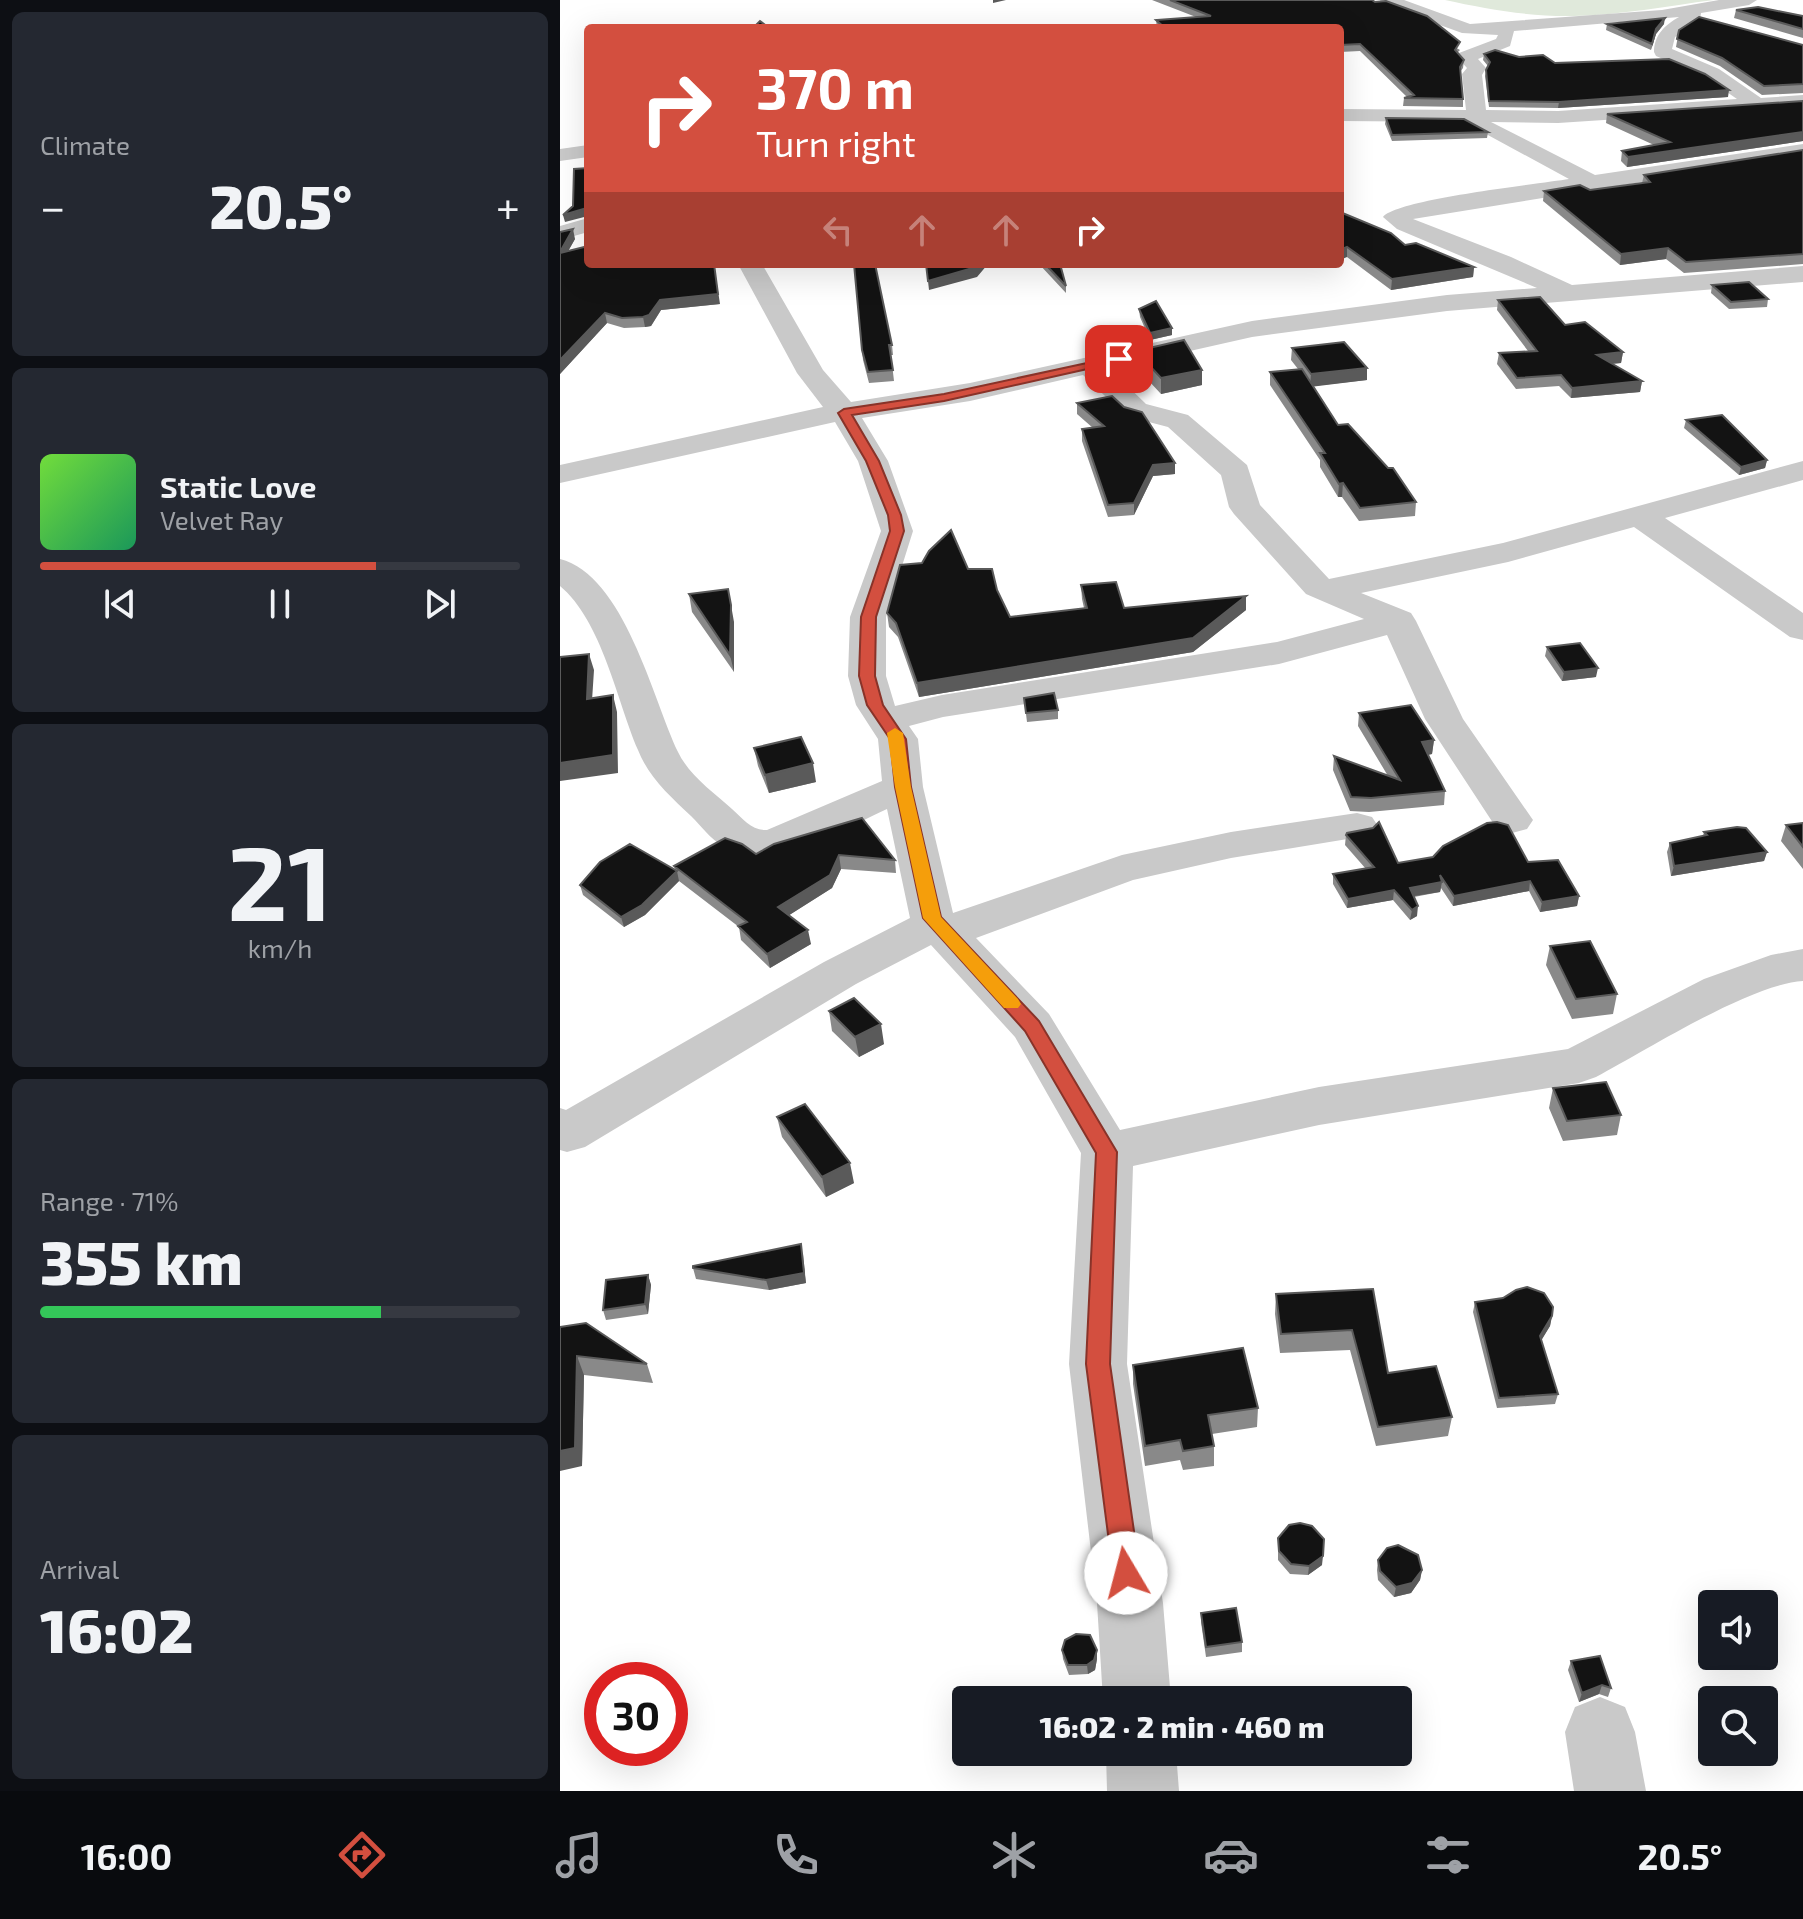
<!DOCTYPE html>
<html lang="en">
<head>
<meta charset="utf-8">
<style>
  :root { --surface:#171b24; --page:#242831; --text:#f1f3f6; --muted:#9ea1a6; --line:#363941; --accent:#d34f3f }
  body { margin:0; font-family:"Exo 2",sans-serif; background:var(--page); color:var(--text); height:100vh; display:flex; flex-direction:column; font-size:30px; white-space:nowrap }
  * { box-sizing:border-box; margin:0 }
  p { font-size:26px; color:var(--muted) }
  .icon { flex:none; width:44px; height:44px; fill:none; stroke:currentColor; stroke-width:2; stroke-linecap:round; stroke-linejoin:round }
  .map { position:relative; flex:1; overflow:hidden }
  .side { display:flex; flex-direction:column; gap:12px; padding:12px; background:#0d0f14; width:560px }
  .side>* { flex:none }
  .banner { position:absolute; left:24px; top:24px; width:760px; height:244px; border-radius:8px; box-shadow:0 8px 32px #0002; background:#d34f3f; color:#fff; overflow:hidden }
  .fabs { position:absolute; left:1138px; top:1590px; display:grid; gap:16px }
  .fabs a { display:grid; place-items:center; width:80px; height:80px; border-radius:8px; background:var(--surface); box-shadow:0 8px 32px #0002; font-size:40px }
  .speed { position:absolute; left:24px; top:1662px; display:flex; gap:16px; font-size:40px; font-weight:700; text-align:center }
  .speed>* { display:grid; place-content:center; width:104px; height:104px; border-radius:50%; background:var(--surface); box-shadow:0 8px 32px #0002; line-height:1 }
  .speed .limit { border:12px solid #d22; background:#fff; color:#111 }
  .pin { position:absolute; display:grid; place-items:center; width:68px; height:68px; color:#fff; margin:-34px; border-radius:16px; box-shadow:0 4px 12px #0006 }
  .me { position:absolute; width:88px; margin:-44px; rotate:352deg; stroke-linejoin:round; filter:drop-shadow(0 0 6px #0008) }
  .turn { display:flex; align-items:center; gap:28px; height:168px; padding:0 40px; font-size:36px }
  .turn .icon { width:104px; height:104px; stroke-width:2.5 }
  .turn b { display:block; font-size:56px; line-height:68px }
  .lanes { display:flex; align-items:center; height:76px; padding:0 40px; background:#0003; justify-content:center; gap:40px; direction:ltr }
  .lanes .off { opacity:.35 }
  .big { font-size:60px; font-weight:800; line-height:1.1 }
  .side .widget { flex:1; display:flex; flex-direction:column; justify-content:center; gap:12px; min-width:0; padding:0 28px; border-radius:12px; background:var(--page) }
  .side .dial { align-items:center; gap:0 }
  .dial b { font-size:104px; line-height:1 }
  .song { display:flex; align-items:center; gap:24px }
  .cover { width:96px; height:96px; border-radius:12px; background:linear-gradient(135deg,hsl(100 70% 55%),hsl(150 70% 35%)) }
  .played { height:8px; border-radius:4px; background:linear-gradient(90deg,var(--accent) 70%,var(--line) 70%) }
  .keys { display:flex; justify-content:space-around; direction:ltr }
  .heat { display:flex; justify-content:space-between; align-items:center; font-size:44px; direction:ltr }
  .charge { height:12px; border-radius:6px; background:linear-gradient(90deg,#34c759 71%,var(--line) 0) }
  .trip { position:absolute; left:392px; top:1686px; width:460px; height:80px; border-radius:8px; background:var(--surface); box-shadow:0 8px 32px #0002; font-weight:800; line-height:80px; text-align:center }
  .tabs { display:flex; height:128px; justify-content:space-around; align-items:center; background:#090b0e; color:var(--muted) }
  .tabs .icon { width:56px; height:56px }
  .tabs .active { color:var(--accent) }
  .tabs b { font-size:36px; color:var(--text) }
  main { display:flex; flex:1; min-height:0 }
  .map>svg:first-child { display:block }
  .green { fill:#e0e9db }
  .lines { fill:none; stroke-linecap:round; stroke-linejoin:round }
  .minor { fill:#c9c9c9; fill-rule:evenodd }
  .wall { fill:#898989 }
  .shaded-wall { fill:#5a5a5a }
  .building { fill:#131313; stroke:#5a5a5a; stroke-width:2 }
  .route { fill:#d34f3f; stroke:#893329; stroke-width:2 }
  .slow { fill:#f59e0b }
</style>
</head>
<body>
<main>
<section class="side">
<div class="widget"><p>Climate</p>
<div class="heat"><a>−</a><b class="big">20.5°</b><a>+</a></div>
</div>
<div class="widget">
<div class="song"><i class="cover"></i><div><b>Static Love</b><p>Velvet Ray</p></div></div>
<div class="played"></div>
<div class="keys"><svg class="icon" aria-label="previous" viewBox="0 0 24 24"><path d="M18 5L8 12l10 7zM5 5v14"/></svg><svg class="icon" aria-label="pause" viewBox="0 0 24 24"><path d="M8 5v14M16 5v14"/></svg><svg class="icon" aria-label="next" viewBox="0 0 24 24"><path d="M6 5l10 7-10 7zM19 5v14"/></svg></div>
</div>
<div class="widget dial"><b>21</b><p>km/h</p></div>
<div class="widget"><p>Range · 71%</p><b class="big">355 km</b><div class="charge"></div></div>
<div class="widget"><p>Arrival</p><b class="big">16:02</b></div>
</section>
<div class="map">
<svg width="1243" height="1791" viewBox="0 0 1243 1791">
  <rect width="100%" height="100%" fill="#fff"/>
  <path class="green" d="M885,0h269c-47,6 -93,15 -140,16 -43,1 -88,-7 -129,-16z"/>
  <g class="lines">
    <path class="minor" d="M820,0h24l66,24 192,-14 57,-10h38l-8,5 -48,8 -1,7 -25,17 -3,12 47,20 42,29 42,-3v12l-245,16 -67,-1 104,53 208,-31v12l-390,63 98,38 61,28 231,-19v16l-356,29 -195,26 -142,32 36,35 42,11 59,50 13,40 69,74 174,-36 300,-82v19l-138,38 138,95v27l-13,-3 -156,-110 -126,35 -147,31 50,20 5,8 47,98 70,101 -6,9 -15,4 -15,-4 -72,-110 -38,-84 -108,29 -336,53 -34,9 9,13 5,48 30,126 169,-58 109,-23 126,-19 15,4 6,9 -6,9 -141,23 -98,22 -157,58 73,76 71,116 199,-43 249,-38 136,-70 67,-24 32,-6v32c-53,3 -156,69 -207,96l-17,6 -260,42 -186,41 -6,198 36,239 8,97h-68l-6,-97 -28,-239 12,-211 -66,-116 -84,-92 -75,39 -271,163 -18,5 -7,-2v-42l6,2 258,-148 86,-44 -23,-109c-45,20 -118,68 -165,37 -12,-8 -21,-20 -31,-30 -21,-20 -42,-38 -53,-66 -21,-49 -36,-129 -78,-164v-27c64,16 93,140 118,193 11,23 35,40 54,57 11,10 20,22 35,21l115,-49 -4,-42 -22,-34 -8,-29 2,-59 31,-86 -23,-70 -23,-39 -275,61v-18l263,-58 -26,-34 -59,-109h24l61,106 28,32 119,-19 282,-62 195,-26 90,-7 -140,-59 -14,-12c14,-18 156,-33 186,-38l-105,-57 -124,-1v-12l126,1 -4,-36 5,-6 -10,-11 2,-4 37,-14 2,-4 -36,-2 -80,-29zM1119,17c-14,8 -25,18 -25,35l2,4 49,21 32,22 -179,12 -72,-1 -4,-35 4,-7 -8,-9 32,-13 4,-15zM523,375l43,41 42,11 53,48 8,32 5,7 72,80 58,25 -87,23 -335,53 -47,11 -9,-30v-59l27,-86 -25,-70 -26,-43 108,-17z
      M28,145v12l-28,4v-12z
      M28,218v14l-28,8v-14z
      M1040,1697l25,10 10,25 11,59h-72l-9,-59 10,-25z
      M546,1752h70l3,39h-72z"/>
  </g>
  <path class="wall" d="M592,0h220l88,50 -3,3 7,7 -1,8 -3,4 3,27v8l-60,-1 1,-8 3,-1 -47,-46 -20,1v-24h-183l-1,-8 40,-3z
    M1176,10l67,6v22l-69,-20z
    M1047,24h57l-8,10 -5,16 -45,-20z
    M1119,30l124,15v48l-41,2 -42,-29 -44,-19z
    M924,54l35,3 36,6 173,34 -170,11 -69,-1 -4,-31 3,-10 -5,-6z
    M1243,101v40l-176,26 -6,-6 1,-10 32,-6 -48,-22 1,-9z
    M826,118l102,14 -1,6 -95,3 -7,-17z
    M1243,150v114l-119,9 -18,-14 -46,6 -77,-64 1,-10 46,-1 52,-7 2,-8z
    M780,212l65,33 69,22 -1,10 -82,13 -44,-33z
    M0,232l15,7 -7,12 152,53 -59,6 -10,16 -6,1 -21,1 -17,-5 -47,51z
    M294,264l38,81 1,10h-2l3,26 -25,2 -6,-23z
    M479,264h21l6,22v7z
    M1152,285l56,14 -1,8 -38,2 -18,-16z
    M938,300l67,25 58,27 -2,11 -9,1 30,17 -2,11 -69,6 -12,-12 -43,3 -19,-25 2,-11 29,-2 -31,-41z
    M579,309l33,26 -22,5 -10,-23z
    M732,348l75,20v12l-54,6 25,39 78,77 -1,14 -56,5 -17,-24h-4l-18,-30v-7l-50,-75v-13l28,-3 -7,-9z
    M576,351l66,34 -41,9 -25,-27z
    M517,403l98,71 -22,2 -19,39 -26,2 -26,-76v-12l11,-1 -16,-14z
    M1126,420l81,40 -2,8 -26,7 -55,-47z
    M408,569l29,21 13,27 74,-9 -2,-9 -1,-14 43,23 122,2 -53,42 -274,45 -21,-60 -9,-10 -2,-14z
    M129,594l45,28v50l-42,-60z
    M987,647l49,30 -34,4 -17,-25z
    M464,698l34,12v9l-31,3z
    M799,713l75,27 -2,14 -4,1 17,36 -1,14 -75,7 -19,-1 -17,-41 1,-14 54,20 -30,-50z
    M194,748l62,34 -47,11 -11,-27z
    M1243,823v46l-22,-28 5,-16z
    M1144,832l63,20 -3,9 -93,15 -4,-24 3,-9 33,-7z
    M786,835l52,28 130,-1 51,34 -2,10 -37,6 -11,-21 -76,15 -12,-18 -1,4 -26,5 3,19 -7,4 -17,-20 -46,8 -14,-24v-10l33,-5 -21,-24z
    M214,844l121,16 1,13 -55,-4 -9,19 -43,27 22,29 -41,24 -29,-28 -2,-13 -60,-46 -34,34 -21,12 -41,-32 -3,-10 95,-15 -1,-4 82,-12z
    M990,946l67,48 -4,20 -41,5 -26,-54z
    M269,1011l55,33 -25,13 -27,-26z
    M993,1088l68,27 -4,20 -54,6 -14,-33z
    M217,1117l77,66 -28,14 -44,-60z
    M243,1254l3,29 -37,7 -73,-11 -3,-11z
    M88,1275l3,10 -3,29 -42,6 -3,-10z
    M813,1289l15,84 64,44 -4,19 -72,10 -26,-96 -70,3 -5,-39 1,-20z
    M915,1302l77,14 -2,10 -9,14 17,54 -3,10 -58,4 -24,-96z
    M0,1327l87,37 6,19 -69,-8 -2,91z
    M573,1365l125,43 -1,19 -45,7 2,12v20l-31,4 -3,-10 -35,6 -12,-82z
    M718,1538l44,27 -14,10 -18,-1 -12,-14z
    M818,1560l44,10 -2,10 -9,13 -17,4 -16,-17 -1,-10z
    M641,1613l41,29v10l-36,5 -5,-35z
    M502,1650l35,9 -2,11 -7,4 -19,1 -6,-16z
    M1011,1661l40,27 -3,9 -9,-3 -20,8 -11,-32z"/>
  <path class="shaded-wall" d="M433,0h13l-13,3z
    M1105,18l-1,6 -8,10 -5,16 5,-21z
    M1169,90l-1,7 -170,11 1,-6z
    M1243,132v9l-176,26 1,-10z
    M28,207v9l-23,6 -2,-7z
    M13,229l2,10 -13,23 -2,-10z
    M787,247v10l-7,3v-10z
    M1108,248l-2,11 -46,6 1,-11z
    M154,264l6,40 -59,6 -10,16 -6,1 -2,-10 17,-17z
    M419,264h9l-11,13 -48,13 -1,-9z
    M914,267l-1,10 -82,13 1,-11z
    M45,313l2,10 -47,51v-14z
    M612,328v7l-22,5v-7z
    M1063,352l-2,11 -26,2 2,-10z
    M807,368v12l-57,7 1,-13z
    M642,370v15l-41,9v-16z
    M1082,381l-2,11 -69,6 1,-10z
    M1207,460l-2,8 -26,7 2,-8z
    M615,463v11l-22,2 -19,39v-12l19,-38z
    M783,483l-1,14h-4l1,-13z
    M686,596v14l-53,42 -274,45 -2,-14z
    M171,605l3,17v50l-4,-17z
    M29,654l5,16 -3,46 -4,-17z
    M1038,668l-2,9 -34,4 2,-9z
    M53,695l4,17 1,61 -58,8v-18z
    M874,740l-2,14 -12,2 2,-14z
    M253,763l3,19 -47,11 -4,-18z
    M1207,852l-3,9 -93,15 3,-10z
    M279,855l2,14 -9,19 -52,33 -2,-14z
    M117,871l2,10 -34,34 -21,12 -3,-10z
    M970,881l-1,10 -76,15 1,-10z
    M882,882l-2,10 -32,5 2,-9z
    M834,890l-1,10 -46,8 1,-9z
    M1019,896l-2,10 -37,6 2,-10z
    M858,906l-1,10 -7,4 2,-10z
    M248,930l3,14 -41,24 -3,-14z
    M321,1024l3,20 -25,13 -4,-20z
    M290,1163l4,20 -28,14 -4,-20z
    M241,1244l5,39 -37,7 -3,-10z
    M88,1275l3,10 -3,29 -3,-10z
    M992,1316l-2,10 -12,20 2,-10z
    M17,1356l7,19 -2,91 -22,5v-20z
    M763,1556l-1,9 -14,10 1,-9z
    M862,1570l-2,10 -9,13 -17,4 2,-10z
    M537,1650v9l-2,11 -7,4 -1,-9z
    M1042,1685l-3,9 -20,8 3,-9z"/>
  <path class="building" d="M610,0h202l3,2 11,-1 41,15 33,26 -5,8 9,10 -4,7 3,32 -59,-1 10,-3 -54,-51 -20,1v-17h-175l-9,-8 55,-4z
    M1198,7l45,9v13l-67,-19z
    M1139,17l104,28v39l-39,2 -42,-28 -45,-19 2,-9z
    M1105,18l-9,11 -4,15 -45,-20z
    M200,21l9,7h-16z
    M935,50l24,7 24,-2 12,8 114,-4 36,15 24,16 -170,12 -70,-1 -3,-31 4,-8 -6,-8z
    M1243,101v31l-175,25 -6,-6 48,-9 -63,-28z
    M826,118l78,1 24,13 -96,3z
    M1243,150v104l-117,8 -18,-14 -47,6 -77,-63 36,-6 10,5 60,-8 -6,-7z
    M28,168v39l-1,1 -24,7 10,-9 1,-37z
    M780,212l51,21 14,12 11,-2 58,24 -82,12 -45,-32 -7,3z
    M13,229l-13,23v-20z
    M28,246v18h126l4,30 -58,6 -11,15 -6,2 -21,1 -17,-5 -45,47v-107z
    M294,264h21l17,81h-3l4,25 -25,2 -6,-22z
    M366,264h53l-3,3 -48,14z
    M485,264h15l6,22z
    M1189,282l19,17 -37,3 -19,-17z
    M980,297l25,28 20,-3 38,30 -26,3 45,26 -70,7 -11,-13 -44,3 -18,-25 38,-2 -39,-51z
    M596,301l16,27 -22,5 -11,-24z
    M624,340l18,30 -41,8 -25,-27z
    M784,342l23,26 -56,6 -19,-26z
    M742,369l36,56 10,-1 40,44h5l23,34 -56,6 -17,-25 -4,1 -19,-31h5l-55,-81z
    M552,396l12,11 18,5 33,51 -22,2 -19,38 -26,2 -26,-76 22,-3 -27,-23z
    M1162,415l45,45 -26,7 -55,-47z
    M391,530l17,39h24l5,21 13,27 77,-9 -6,-23 35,-3 8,26 122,-12 -53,42 -276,45 -21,-60 -9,-10 13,-48 22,-2 7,-12z
    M168,589l3,16 -1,50 -41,-61z
    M1020,643l18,25 -34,4 -17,-25z
    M29,654l-2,45 26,-4v60l-53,8v-106z
    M494,693l4,17 -32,3 -2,-15z
    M851,705l23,35 -12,2 23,49 -74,7 -20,-1 -17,-41 66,24 -41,-67z
    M241,737l12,26 -48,12 -11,-27z
    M302,818l33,42 -56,-5 -9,20 -52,32 30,23 -41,24 -29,-28 9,-4 -73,-56 51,-28 17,6 14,10 18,-10z
    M819,822l19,41 35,-6 10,-11 44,-23 10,-1 11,3 20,37 30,-2 21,36 -37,6 -12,-21 -76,15 -14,-21 2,7 -32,6 8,18 -6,4 -18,-20 -46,9 -15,-25 41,-7 -28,-32 1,-2 26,-5z
    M1243,823v24l-17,-22z
    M1177,827l9,1 21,24 -93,14 -4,-23 37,-8 -3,-3z
    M70,844l47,27 -35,34 -21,12 -41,-32 20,-23z
    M1030,941l27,53 -41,5 -26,-53z
    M294,998l27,26 -26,13 -26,-26z
    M1046,1082l15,33 -54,6 -14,-33z
    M245,1104l45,59 -28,14 -45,-60z
    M241,1244l3,29 -38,7 -73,-12v-2z
    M88,1275l-3,29 -42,6 3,-30z
    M967,1287l17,6 9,14 -1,9 -12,20 18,58 -59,4 -24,-96 28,-4 13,-8z
    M813,1289l15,84 48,-7 16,51 -74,10 -26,-97 -71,4 -5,-40z
    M26,1323l61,41 -70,-8 -2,92 -15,3v-124z
    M683,1348l15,60 -50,7 6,31 -31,5 -3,-11 -35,6 -12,-81z
    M740,1523l12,3 12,13 -1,17 -14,10 -18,-2 -12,-13 -1,-13 11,-13z
    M838,1545l20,10 4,15 -10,13 -16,4 -16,-16 -2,-11 9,-12z
    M676,1608l6,34 -36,5 -5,-34z
    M516,1634l14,1 7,15 -3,10 -7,5h-19l-6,-15 3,-10z
    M1040,1656l11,32 -9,-3 -20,8 -11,-32z"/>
  <path class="route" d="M559,356l6,3 -2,2 -179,40 -92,14 27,46 22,54 3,16 -28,86 -1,59 8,29 23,34 5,48 30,130 98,104 78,131 -7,212 30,209 -4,9 -10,4 -9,-4 -4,-9 -27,-209 10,-211 -71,-122 -102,-113 -28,-131 -5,-48 -23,-34 -8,-29 2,-59 29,-86 -2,-16 -22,-54 -28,-48 6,-4 100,-15z"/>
  <path class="slow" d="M335,728l8,5 8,54 30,130 77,82 3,5 -3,4h-14l-81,-90 -28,-131 -8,-54z"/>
</svg>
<div class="fabs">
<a><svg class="icon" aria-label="sound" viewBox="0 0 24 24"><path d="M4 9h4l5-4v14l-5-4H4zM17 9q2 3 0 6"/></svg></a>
<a><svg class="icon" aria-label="search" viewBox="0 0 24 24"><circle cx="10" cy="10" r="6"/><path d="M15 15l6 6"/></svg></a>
</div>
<div class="speed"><div class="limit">30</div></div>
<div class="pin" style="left:559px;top:359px;background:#d93025"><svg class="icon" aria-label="arrive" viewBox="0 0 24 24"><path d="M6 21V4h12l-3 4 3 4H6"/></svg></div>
<svg class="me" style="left:566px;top:1573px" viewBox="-20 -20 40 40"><circle r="19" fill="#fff"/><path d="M0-13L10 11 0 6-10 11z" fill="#d34f3f"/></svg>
<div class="trip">16:02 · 2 min · 460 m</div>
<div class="banner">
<div class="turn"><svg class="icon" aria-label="right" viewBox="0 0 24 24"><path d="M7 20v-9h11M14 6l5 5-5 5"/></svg><div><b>370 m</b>Turn right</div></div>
<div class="lanes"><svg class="icon off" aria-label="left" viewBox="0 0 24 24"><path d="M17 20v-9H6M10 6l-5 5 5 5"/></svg><svg class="icon off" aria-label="ahead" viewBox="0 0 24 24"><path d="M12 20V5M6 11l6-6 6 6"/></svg><svg class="icon off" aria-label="ahead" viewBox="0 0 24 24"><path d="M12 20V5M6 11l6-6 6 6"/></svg><svg class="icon" aria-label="right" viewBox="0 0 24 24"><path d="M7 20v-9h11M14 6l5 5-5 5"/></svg></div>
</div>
</div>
</main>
<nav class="tabs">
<b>16:00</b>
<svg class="icon active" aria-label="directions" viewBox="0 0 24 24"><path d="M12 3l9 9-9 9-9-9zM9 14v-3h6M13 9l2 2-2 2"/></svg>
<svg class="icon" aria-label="music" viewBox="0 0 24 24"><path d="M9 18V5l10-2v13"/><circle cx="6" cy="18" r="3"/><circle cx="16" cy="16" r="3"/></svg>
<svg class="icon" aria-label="phone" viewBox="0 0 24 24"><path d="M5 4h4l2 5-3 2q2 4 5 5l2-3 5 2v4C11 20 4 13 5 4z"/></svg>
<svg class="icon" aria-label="climate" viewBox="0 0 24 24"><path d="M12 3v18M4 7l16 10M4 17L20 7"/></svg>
<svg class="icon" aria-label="car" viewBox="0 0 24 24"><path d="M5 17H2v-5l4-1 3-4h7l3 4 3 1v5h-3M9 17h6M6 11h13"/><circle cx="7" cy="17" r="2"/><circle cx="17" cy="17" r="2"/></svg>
<svg class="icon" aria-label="filters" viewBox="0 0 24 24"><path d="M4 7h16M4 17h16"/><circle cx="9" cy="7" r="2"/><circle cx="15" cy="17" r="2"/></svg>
<b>20.5°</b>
</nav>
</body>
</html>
